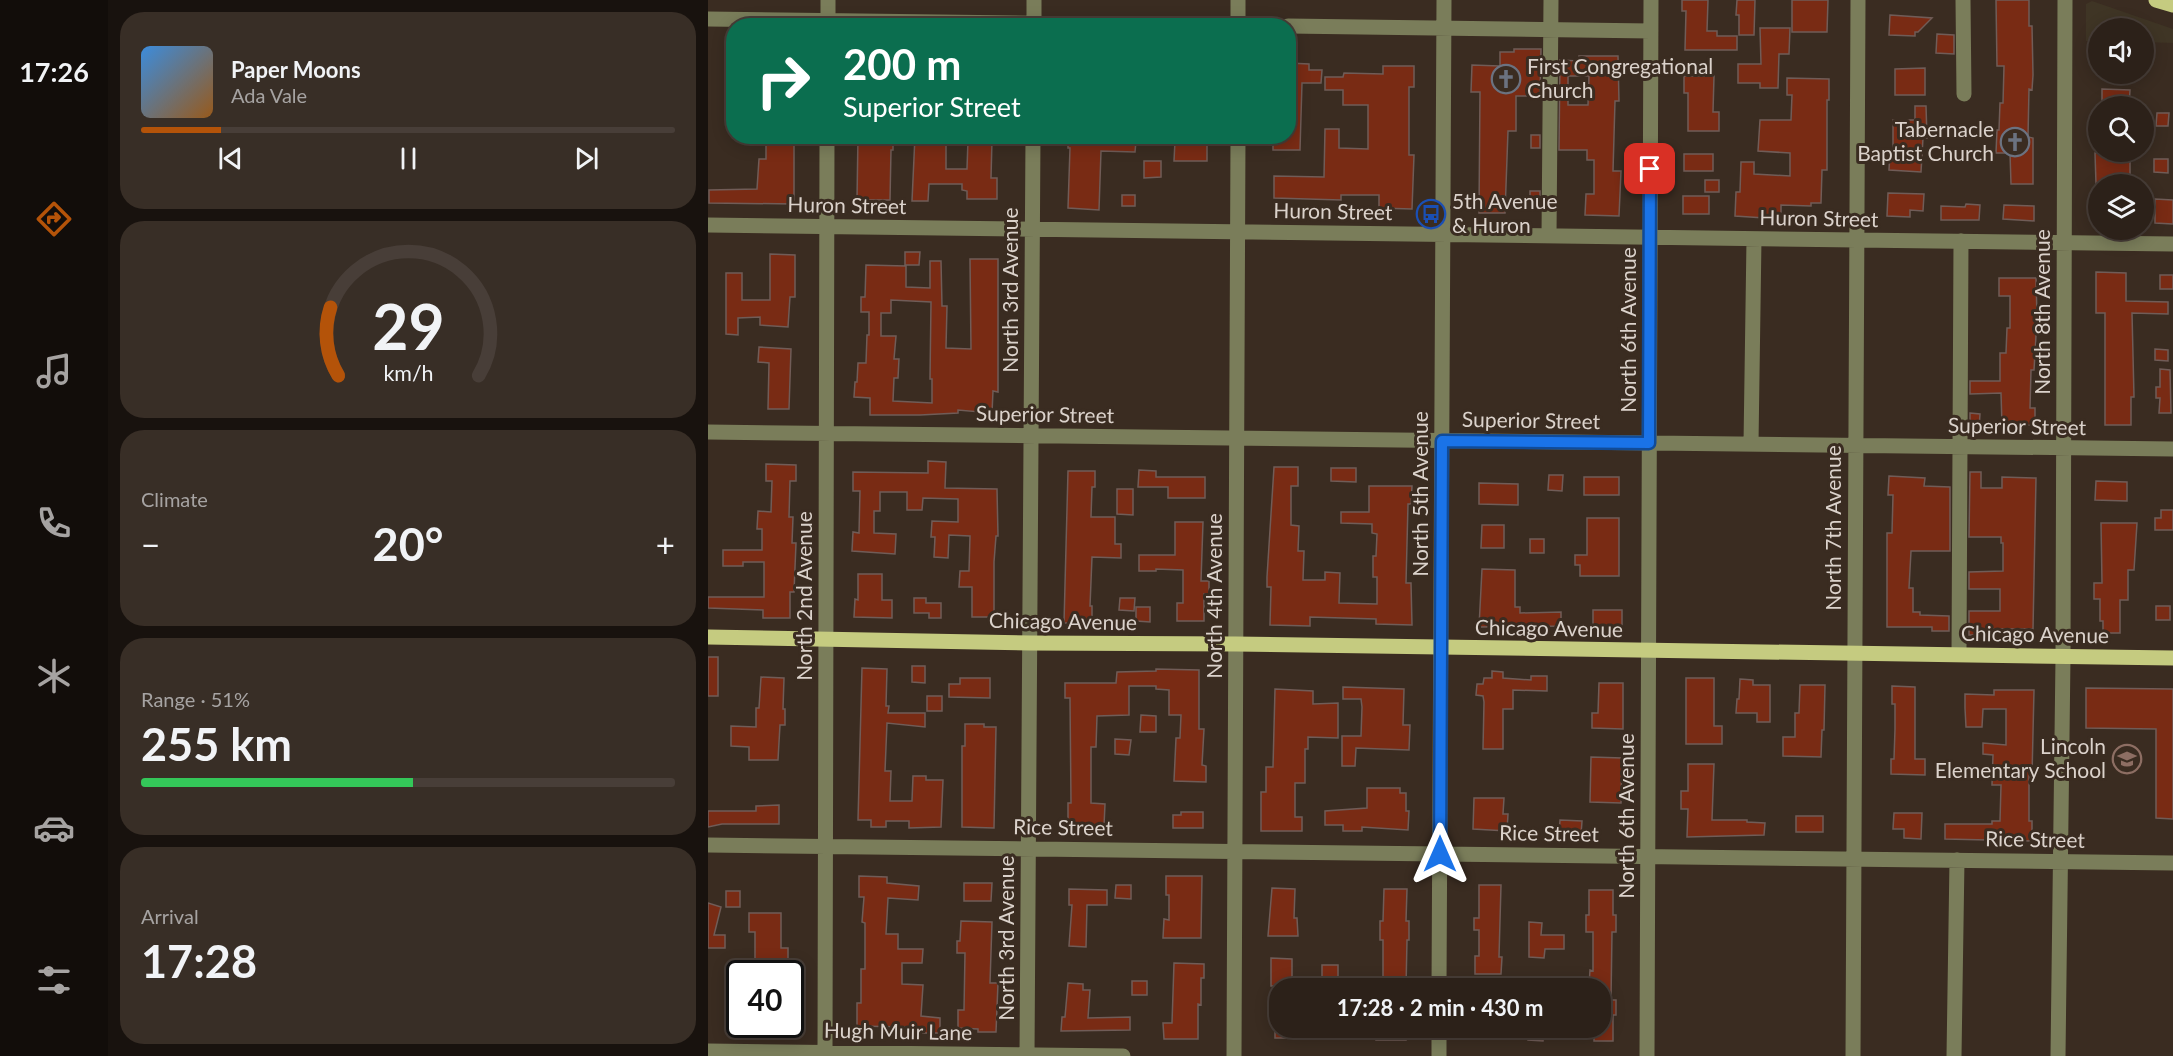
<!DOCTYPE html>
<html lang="en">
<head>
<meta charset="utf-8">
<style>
  :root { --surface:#2c2119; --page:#382e26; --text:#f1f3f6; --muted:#a6a3a2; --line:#483e38; --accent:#b45309 }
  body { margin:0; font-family:Lato,sans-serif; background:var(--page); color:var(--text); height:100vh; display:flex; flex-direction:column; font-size:22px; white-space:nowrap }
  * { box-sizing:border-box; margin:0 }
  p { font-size:20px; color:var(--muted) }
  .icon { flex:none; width:33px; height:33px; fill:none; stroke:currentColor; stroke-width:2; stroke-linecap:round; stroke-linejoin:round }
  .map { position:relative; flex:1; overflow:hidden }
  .panel { display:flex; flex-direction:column; gap:12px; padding:12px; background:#18120e; width:600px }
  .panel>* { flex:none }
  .guide { position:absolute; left:18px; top:18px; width:570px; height:126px; border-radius:24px; box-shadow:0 3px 15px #0003,0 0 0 2px var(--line); background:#0b6e4f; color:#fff; overflow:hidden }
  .tools { position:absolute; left:1380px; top:18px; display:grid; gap:12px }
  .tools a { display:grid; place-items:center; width:66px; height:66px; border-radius:50%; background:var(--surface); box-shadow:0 3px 15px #0003,0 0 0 2px var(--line); font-size:30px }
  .speed { position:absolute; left:18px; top:960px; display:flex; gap:12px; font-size:30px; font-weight:700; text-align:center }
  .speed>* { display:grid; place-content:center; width:78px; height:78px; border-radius:50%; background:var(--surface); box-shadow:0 3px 15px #0003,0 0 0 2px var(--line); line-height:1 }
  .speed .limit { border:3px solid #111; border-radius:9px; background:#fff; color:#111 }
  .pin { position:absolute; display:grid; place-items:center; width:51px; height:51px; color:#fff; margin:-26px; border-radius:12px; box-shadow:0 3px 9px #0006 }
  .me { position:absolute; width:66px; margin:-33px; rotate:0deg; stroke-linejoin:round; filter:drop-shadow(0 0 4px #0008) }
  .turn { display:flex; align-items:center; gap:21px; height:126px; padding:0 18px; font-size:27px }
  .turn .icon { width:78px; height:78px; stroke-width:2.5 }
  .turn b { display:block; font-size:42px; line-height:51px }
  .big { font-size:45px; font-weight:700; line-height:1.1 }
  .panel .widget { flex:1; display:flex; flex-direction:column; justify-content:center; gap:9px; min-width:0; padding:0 21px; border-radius:24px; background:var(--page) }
  .panel .dial { align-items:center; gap:0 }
  .dial svg { height:156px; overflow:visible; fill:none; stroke:var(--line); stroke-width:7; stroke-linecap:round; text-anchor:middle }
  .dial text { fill:var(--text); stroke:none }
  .song { display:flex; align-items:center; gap:18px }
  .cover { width:72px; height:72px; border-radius:9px; background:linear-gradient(135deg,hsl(210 70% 55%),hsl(30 70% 35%)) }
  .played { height:6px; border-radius:3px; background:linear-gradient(90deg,var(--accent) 15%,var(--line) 15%) }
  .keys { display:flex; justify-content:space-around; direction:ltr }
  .heat { display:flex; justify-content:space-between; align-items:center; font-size:33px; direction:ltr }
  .charge { height:9px; border-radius:4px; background:linear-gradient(90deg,#34c759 51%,var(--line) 0) }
  .trip { position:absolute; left:561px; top:978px; width:342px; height:60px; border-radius:24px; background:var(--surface); box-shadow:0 3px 15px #0003,0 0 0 2px var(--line); font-weight:700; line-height:60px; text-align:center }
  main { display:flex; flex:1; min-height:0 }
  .menu { display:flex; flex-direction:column; width:108px; justify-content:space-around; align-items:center; background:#120d0a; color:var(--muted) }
  .menu .icon { width:42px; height:42px }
  .menu .current { color:var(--accent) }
  .menu b { font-size:27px; color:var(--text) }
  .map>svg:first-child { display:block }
  .commercial { fill:#3f3525 }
  .building { fill:#792b14; stroke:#705c57; stroke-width:1.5; fill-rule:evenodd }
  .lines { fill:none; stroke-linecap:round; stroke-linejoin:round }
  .minor { stroke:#7a7d5a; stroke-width:15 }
  .major { stroke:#c5cb80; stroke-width:15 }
  .route-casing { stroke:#114b97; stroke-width:15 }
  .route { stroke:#1a73e8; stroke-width:10 }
  .labels { text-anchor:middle; stroke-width:6; stroke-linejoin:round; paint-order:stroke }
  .poi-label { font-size:21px; fill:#dbd2cb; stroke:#3a2c21; text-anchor:start }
  .street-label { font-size:21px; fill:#dbd2cb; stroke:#3a2c21 }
</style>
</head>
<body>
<main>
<nav class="menu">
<b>17:26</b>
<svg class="icon current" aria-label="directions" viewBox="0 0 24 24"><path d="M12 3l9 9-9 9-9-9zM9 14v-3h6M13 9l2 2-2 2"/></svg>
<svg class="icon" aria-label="music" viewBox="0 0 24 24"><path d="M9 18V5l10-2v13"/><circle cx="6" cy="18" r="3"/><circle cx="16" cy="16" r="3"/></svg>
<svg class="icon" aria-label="phone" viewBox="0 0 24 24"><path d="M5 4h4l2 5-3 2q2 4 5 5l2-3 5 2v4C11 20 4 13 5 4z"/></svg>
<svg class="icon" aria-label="climate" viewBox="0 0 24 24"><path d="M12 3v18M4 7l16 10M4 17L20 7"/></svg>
<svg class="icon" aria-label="car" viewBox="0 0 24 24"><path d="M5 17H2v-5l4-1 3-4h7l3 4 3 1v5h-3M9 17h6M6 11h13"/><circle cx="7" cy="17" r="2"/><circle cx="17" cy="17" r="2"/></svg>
<svg class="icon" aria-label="filters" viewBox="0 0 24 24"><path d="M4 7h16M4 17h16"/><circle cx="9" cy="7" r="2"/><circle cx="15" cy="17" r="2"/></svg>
</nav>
<section class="panel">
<div class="widget">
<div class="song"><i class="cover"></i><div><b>Paper Moons</b><p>Ada Vale</p></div></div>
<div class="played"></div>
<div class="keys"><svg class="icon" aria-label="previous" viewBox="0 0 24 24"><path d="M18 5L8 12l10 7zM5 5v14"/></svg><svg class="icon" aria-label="pause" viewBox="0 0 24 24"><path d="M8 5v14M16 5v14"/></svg><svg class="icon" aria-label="next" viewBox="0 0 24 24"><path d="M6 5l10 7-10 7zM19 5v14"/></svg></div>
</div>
<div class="widget dial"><svg viewBox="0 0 100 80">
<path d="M14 69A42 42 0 1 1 86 69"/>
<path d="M14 69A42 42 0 0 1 10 34" stroke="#b45309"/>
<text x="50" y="56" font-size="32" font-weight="700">29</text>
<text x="50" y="72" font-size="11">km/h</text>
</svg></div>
<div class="widget"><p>Climate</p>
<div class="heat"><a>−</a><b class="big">20°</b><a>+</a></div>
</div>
<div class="widget"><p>Range · 51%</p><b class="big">255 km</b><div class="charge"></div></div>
<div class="widget"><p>Arrival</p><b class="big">17:28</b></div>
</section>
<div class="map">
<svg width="1465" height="1056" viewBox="0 0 1465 1056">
  <rect width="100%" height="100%" fill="#3a2c21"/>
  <path class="commercial" d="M1384,1l81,28v14l-29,-1v-14h-46v14l-12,-1v-37z"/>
  <path class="building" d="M974,0h26l-1,31h10v5h20v14h-52l1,-39h-4z
    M1029,0h18l-1,35h-15v-20h-3z
    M1084,0h36l-1,32h-35z
    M1288,0h33v26h3l1,49 -1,15 -3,-1 -1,48 5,1v46h-22l-1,-31h-14l1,-23h2l1,-27h3l1,-37h-7z
    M1182,15l42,3 -14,14h-3v4l-26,-1z
    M1052,28h30l-1,26h-10l-1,34h-18v-5h-22v-19h23z
    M1229,34l17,1v19l-18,-1z
    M806,49h27l-1,47h-24v35h-8l-3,82h-26l1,-121h-9l1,-27 28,1v-14h14z
    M871,56h39l1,45h-4l-2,70h8l-2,45 -34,-1 1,-21h8v-34h-7v-10h-28l1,-90 19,1zM860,76h21l-1,29h-20z
    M580,63l21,1v6h13l-1,13h-19l-2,67h-27v-14h15z
    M675,66h31v21h-5v68h5l-2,54 -33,-1v-13h-38v5l-67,-2v-22l50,1 1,-48h14v19l29,1v-44h-25v-15h-18v-13h18l1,-4 39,1z
    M1217,68v27h-30v-26z
    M976,76h30l-1,36h6v19h-31v-38h-4z
    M1079,78l42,1v21h-2v70h-5l-1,33h-10v3l-30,-1v14l-46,-3 1,-24h4l1,-30h13v12l36,2v-23l-32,-2 2,-31h31l1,-25h-5z
    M1394,89l28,1 -1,16h-27z
    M1207,106h11l1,32h-4l-2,34 -32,-2 1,-18 3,1v-33h22z
    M1449,113h12l-1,13h-12z
    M823,135h9v13h-9z
    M58,136h28v68l-85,-1v-13l48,-1 2,-30h7z
    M150,136h35v14h-2l-1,50h-33z
    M207,136h31v33h21l1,-29h24l-1,38h6v21h-30v-8l-5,-1v-6h-33l-1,17h-16z
    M360,136h55v5h13l-1,11 -34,-1 -2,59 -31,-2 2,-60h-2z
    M467,141l32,1v19h-33z
    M1387,153h35v31h-34z
    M976,154h29v17h-29z
    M1446,159h14v14l-14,-1z
    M436,161h17v16l-17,1z
    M997,180h14v12h-14z
    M822,191h10v15l-10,-1z
    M1180,193l36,1 -1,17 -13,-1v7l-23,-1z
    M414,195h13v11h-13z
    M975,196h26v18h-26z
    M1447,199l18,1v24l-18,-1z
    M1258,204l14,1 -1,15h-38v-14l24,1z
    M1296,205l30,1v15l-31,-2z
    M197,252h15l-1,13h-14z
    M62,254l25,1v42h-5l-2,30 -28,-2v-8l-22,1v17l-12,-1v-61h16v27h28z
    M262,259h28v133l-5,-1 -1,22 -34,-3v3l-38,2h-50v-17l-16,-1 1,-15h2l1,-19h8l1,-28h2v-23h-8v-15h4l1,-32 40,1v21l24,1v-27h11l1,45h5l-1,42 25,1zM183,300l40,2 -1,77h2v24l-39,-2 1,-23h4l1,-19h-5l2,-23h-15v-23h10z
    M1388,272l30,1v28l42,1v12l-36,-1 2,84h-3v28h-26v-112h-9z
    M1452,275h13v14h-13z
    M1291,278h37l1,40 -3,52h-3l-1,38h5v17h-33l-1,-32 -31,1v-13h30v-28h6l1,-25h3v-32h-11z
    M51,347l32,2 -2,60h-21l1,-46 -11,-1z
    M1447,349l13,1v11l-13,-1z
    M1452,369l10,1 1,43h-12l1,-15h-4v-11h4z
    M1262,413l10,1 -1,15 -9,-1z
    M220,461l18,1 -1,26 52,1 1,47h-2l-2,26v55h-22v-30h-13l1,-16h9l1,-35 -21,-1 -1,23 -14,-1 1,-20h-4l1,-16 26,1v-23l-35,-1 -1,12h-15v-18h-27v19h-6v22l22,1 -1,20 -43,-3 1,-19 6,1 1,-42h-7v-19l75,1z
    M58,464l30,1v16h-6l-1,36h4l-1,26h4l-2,49h-4v26h-27v-8l-55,-2v-11h56v-35h-21v4h-20v-16h39v-21h-5l1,-18 13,1 1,-31h-6z
    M566,467h24v19h-7v39l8,1 -1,25h6l-1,29h22v-8l15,1 -1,30 38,1v-27h-4v-21h3l1,-22 -5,-1v-9l-31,-1v-11h28v-26h43l-1,18h-3l-2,79h5l1,42 -36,-1v-5l-66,-2v9l-40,-1 1,-38h-4v-10z
    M623,468h25v14l-25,-1z
    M431,470l17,1v6h49v21h-37v-11h-30z
    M360,471h27v16h-3l-1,30h24v27h6v14l-29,-1 -2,49h2v17h-28z
    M1262,472h11v16h21v-11l34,1 -3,151h-46v6h-18v-24h31v-22h-31v-17l34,-1v-28h-2v-6h-32z
    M841,475h14l-1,16 -14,-1z
    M1181,476l36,2 -1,8 26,1v64h-39l-2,37h4v24h7v3l29,1v15h-17v-4h-45v-94h5l1,-38h-5z
    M876,477h35v18h-35z
    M1388,481l31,1v19l-32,-1z
    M771,483l39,1v21l-39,-1z
    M409,489h16v26l-16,-1z
    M1453,510h12v20h-18v-12h6z
    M879,518h32v58h-39v-11h-5v-10h12z
    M467,522h28l-2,59h8v13h-5v27h-27v-18h6v-33l-27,-1v2h-17v-16h36z
    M1393,523h36l-3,47h-6v30h-8v33h-17v-12h-3v-22h-6v-16h8z
    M774,525h22v23h-23z
    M822,539h14v14h-14z
    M774,569l33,1v37h5v6l41,-1v14l-82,1z
    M150,574h24v26h10v18l-38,-1 1,-18 3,1z
    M206,598h12v5h15v15h-12v-5h-15z
    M412,598h15l-1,13 -15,-1z
    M1448,606h14v14h-14z
    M428,607h14v15l-14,-1z
    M885,610h29v17h-29z
    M0,657h10v39h-10z
    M204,666h13v17l-13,-1z
    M154,668l25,1 -1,37h3l-1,7h37v14l-38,-4 -2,48h6l-1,30h22l1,-25h13v4h17l-2,47 -32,1v-7h-23v6h-15v-7h-13z
    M448,669l43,1v59h5l-2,36 4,1v16l-32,-1 2,-43h4l1,-23h-12v-25l-13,-1v-3h-27v29l-32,1 -1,31h-5v56l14,1 -1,22 -36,-1v-22h3l-1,-105h-5v-15h51l1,-11 39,-1z
    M784,671l11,1v6l28,2v-4h16v15l-34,-1v19h-10v40h-20l1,-47 -1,-6 -7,-1 1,-11h6l1,-6h8z
    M53,677l23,1 -1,31h2v16h-5l-2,35h-29v-13l-18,-1v-20l25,1v-19h3z
    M252,678h30v20l-41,-1v-13h11z
    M978,678h28v48h8v18h-36z
    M1032,679l13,1v5h17v37h-13v-9h-21l1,-14h2z
    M891,683h24v46l-31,-1v-15h6z
    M1092,685h25l-1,45h-2l-1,27 -38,-1v-19h12v-24h4z
    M1184,686l23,1v72h10v16l-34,-1v-15h3l1,-30v-25h-3z
    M635,687l61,2 -1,36h7l-1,25 -53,-2 -1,18h-13v-30h19l1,-29 -1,-8h-18z
    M1378,688l87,1v130l-17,-1v-89l-70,-1z
    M567,689l38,2v13l25,-1v35l-30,-1v12h-3v34h-10v34h7v14h-41v-39h5v-25h7z
    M1286,690h40l-2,86h-3v45h3v20l-87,-2v-15h47v-3h8l1,-36h-9l1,-30 -10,-1v-11l23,2v-36h-23l-1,18h-16l-1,-19v-14l29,1z
    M219,696h15v15h-15z
    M433,715l15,1v16h-16z
    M257,724h19v3h12l-2,101 -32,-1v-81h3z
    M407,739l16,1 -2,15 -14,-1z
    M883,757l31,1 -1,45 -31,-1z
    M980,764h26l-2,56h35v2l18,1 -1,12 -77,2 1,-28h-7v-18h7z
    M659,788h33v5h6v18h3l-1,19 -46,-3v4h-19v-6h-18v-14l42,-3z
    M766,798h30l-1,16h5l-1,17 -34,-2z
    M71,805v19h-57l-14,3v-16h48v-5z
    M473,812h22v16h-30v-13h8z
    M1186,813h28l-1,26 -17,-1v-9h-11z
    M1088,816h27v16h-27z
    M852,820l22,1 -1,14 -22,-1z
    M151,876l28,1v6l32,3 -1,14 -30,-2 -2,36h12v15h25l-1,14h-20v21l21,1 -2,31 19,2v15h-33v-6l-50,-1v-23h4v-34h4v-46l-3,-1 2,-25h-5z
    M458,876h36l-1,62h-38l1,-19 5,1v-25h-3z
    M256,883h28l-1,18h-27z
    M408,885h15v14l-16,-1z
    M771,885h22l-2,72h3l-1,17h-26v-18h4v-26h-5v-12h5z
    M564,888l23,1 -1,29h3l1,18h-30z
    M361,889l38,1v15h-20l-1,42 -17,-1 3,-41h-3z
    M676,889h23l-1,32h3v19h-2l-1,48h-23v-48h-3v-19h3z
    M881,890h24v25h3v17h-4l-1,68h5v15h-3v26h-19v-13h6v-41l-11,-1 1,-16 3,1v-39h-7v-17h3z
    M18,891h14v16h-14z
    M0,903l13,4 -7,28h11v13h-17z
    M41,913h32v35h7v17h-33v-33h-6z
    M253,921l31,1 -2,61h8l-2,49h-18v-3l-20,-1v-18h6l1,-57h-8v-12h3z
    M821,922l13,1 -1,12h23v14h-19l-1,9 -15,-1z
    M563,958l21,1v27h-21z
    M466,963l30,1v14h-3v27l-3,-1v35h-34l-1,-16h9z
    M614,965h16v14h-16z
    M424,981h15v14h-15z
    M360,983l15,1v6h7l-2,28 42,-1v13l-69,1 1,-14h3z
    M567,1028h17v10h-17z
    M668,1028h30v12h-30z
    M821,1028h15l-1,13 -15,-1z"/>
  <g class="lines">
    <path class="minor" d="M1255,0l1,94
      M0,19l539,7
      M120,26v-26
      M326,26v-26
      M530,26v-26
      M580,26l363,5
      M0,225l1465,19
      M841,236l2,-236
      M0,432l1465,17
      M1043,444l3,-205
      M1251,654l2,-413
      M0,845l1465,18
      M731,988l5,-988
      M0,1051l415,5
      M117,1056l2,-920
      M319,1056l6,-920
      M526,1056l4,-920
      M731,1056v-28
      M939,1056l4,-1056
      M1145,1056l5,-1056
      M1246,1056l3,-196
      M1350,1056l5,-399 2,-657"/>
    <path class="major" d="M1448,0l17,5
      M0,637l322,6 206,1 937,14"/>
  </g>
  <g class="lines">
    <g class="route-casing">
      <path id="route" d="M732,854l2,-413 207,2 1,-274"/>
    </g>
    <use href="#route" class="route"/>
  </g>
  <defs>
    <g id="church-ring" transform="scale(1.5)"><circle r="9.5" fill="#3a2c21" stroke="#6b7280" stroke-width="1.5"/><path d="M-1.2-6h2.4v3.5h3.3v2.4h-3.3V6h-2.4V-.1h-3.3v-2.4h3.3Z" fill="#6b7280"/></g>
    <g id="bus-ring" transform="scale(1.5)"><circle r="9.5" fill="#3a2c21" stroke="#1a4fb4" stroke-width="1.5"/><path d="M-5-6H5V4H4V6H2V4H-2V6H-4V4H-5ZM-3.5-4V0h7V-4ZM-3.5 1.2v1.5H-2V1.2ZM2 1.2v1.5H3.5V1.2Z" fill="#1a4fb4"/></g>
    <g id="school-ring" transform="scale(1.5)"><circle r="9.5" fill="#3a2c21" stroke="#8d6e63" stroke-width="1.5"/><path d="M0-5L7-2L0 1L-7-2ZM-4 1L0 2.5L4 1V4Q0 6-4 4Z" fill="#8d6e63"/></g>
  </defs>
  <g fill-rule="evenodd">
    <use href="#church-ring" x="798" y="79"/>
    <use href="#church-ring" x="1307" y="142"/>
    <use href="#bus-ring" x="723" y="214"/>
    <use href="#school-ring" x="1419" y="759"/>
  </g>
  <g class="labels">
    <g class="poi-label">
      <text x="819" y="74">First Congregational<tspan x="819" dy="24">Church</tspan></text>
      <text x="1286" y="137" text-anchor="end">Tabernacle<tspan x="1286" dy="24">Baptist Church</tspan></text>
      <text x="744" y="209">5th Avenue<tspan x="744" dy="24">&amp; Huron</tspan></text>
      <text x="1398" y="754" text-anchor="end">Lincoln<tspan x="1398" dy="24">Elementary School</tspan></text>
    </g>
    <g class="street-label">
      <text transform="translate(139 206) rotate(1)" y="7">Huron Street</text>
      <text transform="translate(625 212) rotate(1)" y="7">Huron Street</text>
      <text transform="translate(1111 219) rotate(1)" y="7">Huron Street</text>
      <text transform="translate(303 290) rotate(-90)" y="7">North 3rd Avenue</text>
      <text transform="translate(1335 312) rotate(-90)" y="7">North 8th Avenue</text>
      <text transform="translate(921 330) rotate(-90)" y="7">North 6th Avenue</text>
      <text transform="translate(337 415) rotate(1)" y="7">Superior Street</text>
      <text transform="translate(823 421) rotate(1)" y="7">Superior Street</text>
      <text transform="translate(1309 427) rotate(1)" y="7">Superior Street</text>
      <text transform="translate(713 494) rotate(-90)" y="7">North 5th Avenue</text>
      <text transform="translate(1126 528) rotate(-90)" y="7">North 7th Avenue</text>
      <text transform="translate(97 596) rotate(-90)" y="7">North 2nd Avenue</text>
      <text transform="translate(507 596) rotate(-90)" y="7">North 4th Avenue</text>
      <text transform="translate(355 622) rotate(1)" y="7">Chicago Avenue</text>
      <text transform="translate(841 629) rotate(1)" y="7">Chicago Avenue</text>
      <text transform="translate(1327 635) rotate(1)" y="7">Chicago Avenue</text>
      <text transform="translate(919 816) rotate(-90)" y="7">North 6th Avenue</text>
      <text transform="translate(355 828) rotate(1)" y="7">Rice Street</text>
      <text transform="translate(841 834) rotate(1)" y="7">Rice Street</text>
      <text transform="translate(1327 840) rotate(1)" y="7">Rice Street</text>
      <text transform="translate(299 938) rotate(-90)" y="7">North 3rd Avenue</text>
      <text transform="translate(190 1032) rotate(1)" y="7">Hugh Muir Lane</text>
    </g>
  </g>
</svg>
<div class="tools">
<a><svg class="icon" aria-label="sound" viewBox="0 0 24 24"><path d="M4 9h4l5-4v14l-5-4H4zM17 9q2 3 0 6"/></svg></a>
<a><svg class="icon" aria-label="search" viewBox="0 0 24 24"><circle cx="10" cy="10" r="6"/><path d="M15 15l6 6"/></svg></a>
<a><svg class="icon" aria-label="layers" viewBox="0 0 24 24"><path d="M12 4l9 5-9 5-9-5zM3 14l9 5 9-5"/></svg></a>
</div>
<div class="speed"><div class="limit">40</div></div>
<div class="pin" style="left:942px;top:169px;background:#d93025"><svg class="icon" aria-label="arrive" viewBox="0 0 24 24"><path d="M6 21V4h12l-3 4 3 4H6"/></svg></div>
<svg class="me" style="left:732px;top:854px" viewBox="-20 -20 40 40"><path d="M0-17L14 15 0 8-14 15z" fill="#1a73e8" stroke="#fff" stroke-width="4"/></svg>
<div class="trip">17:28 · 2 min · 430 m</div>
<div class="guide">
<div class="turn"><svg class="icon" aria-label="right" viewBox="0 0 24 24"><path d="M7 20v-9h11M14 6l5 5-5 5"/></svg><div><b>200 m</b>Superior Street</div></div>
</div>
</div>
</main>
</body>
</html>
